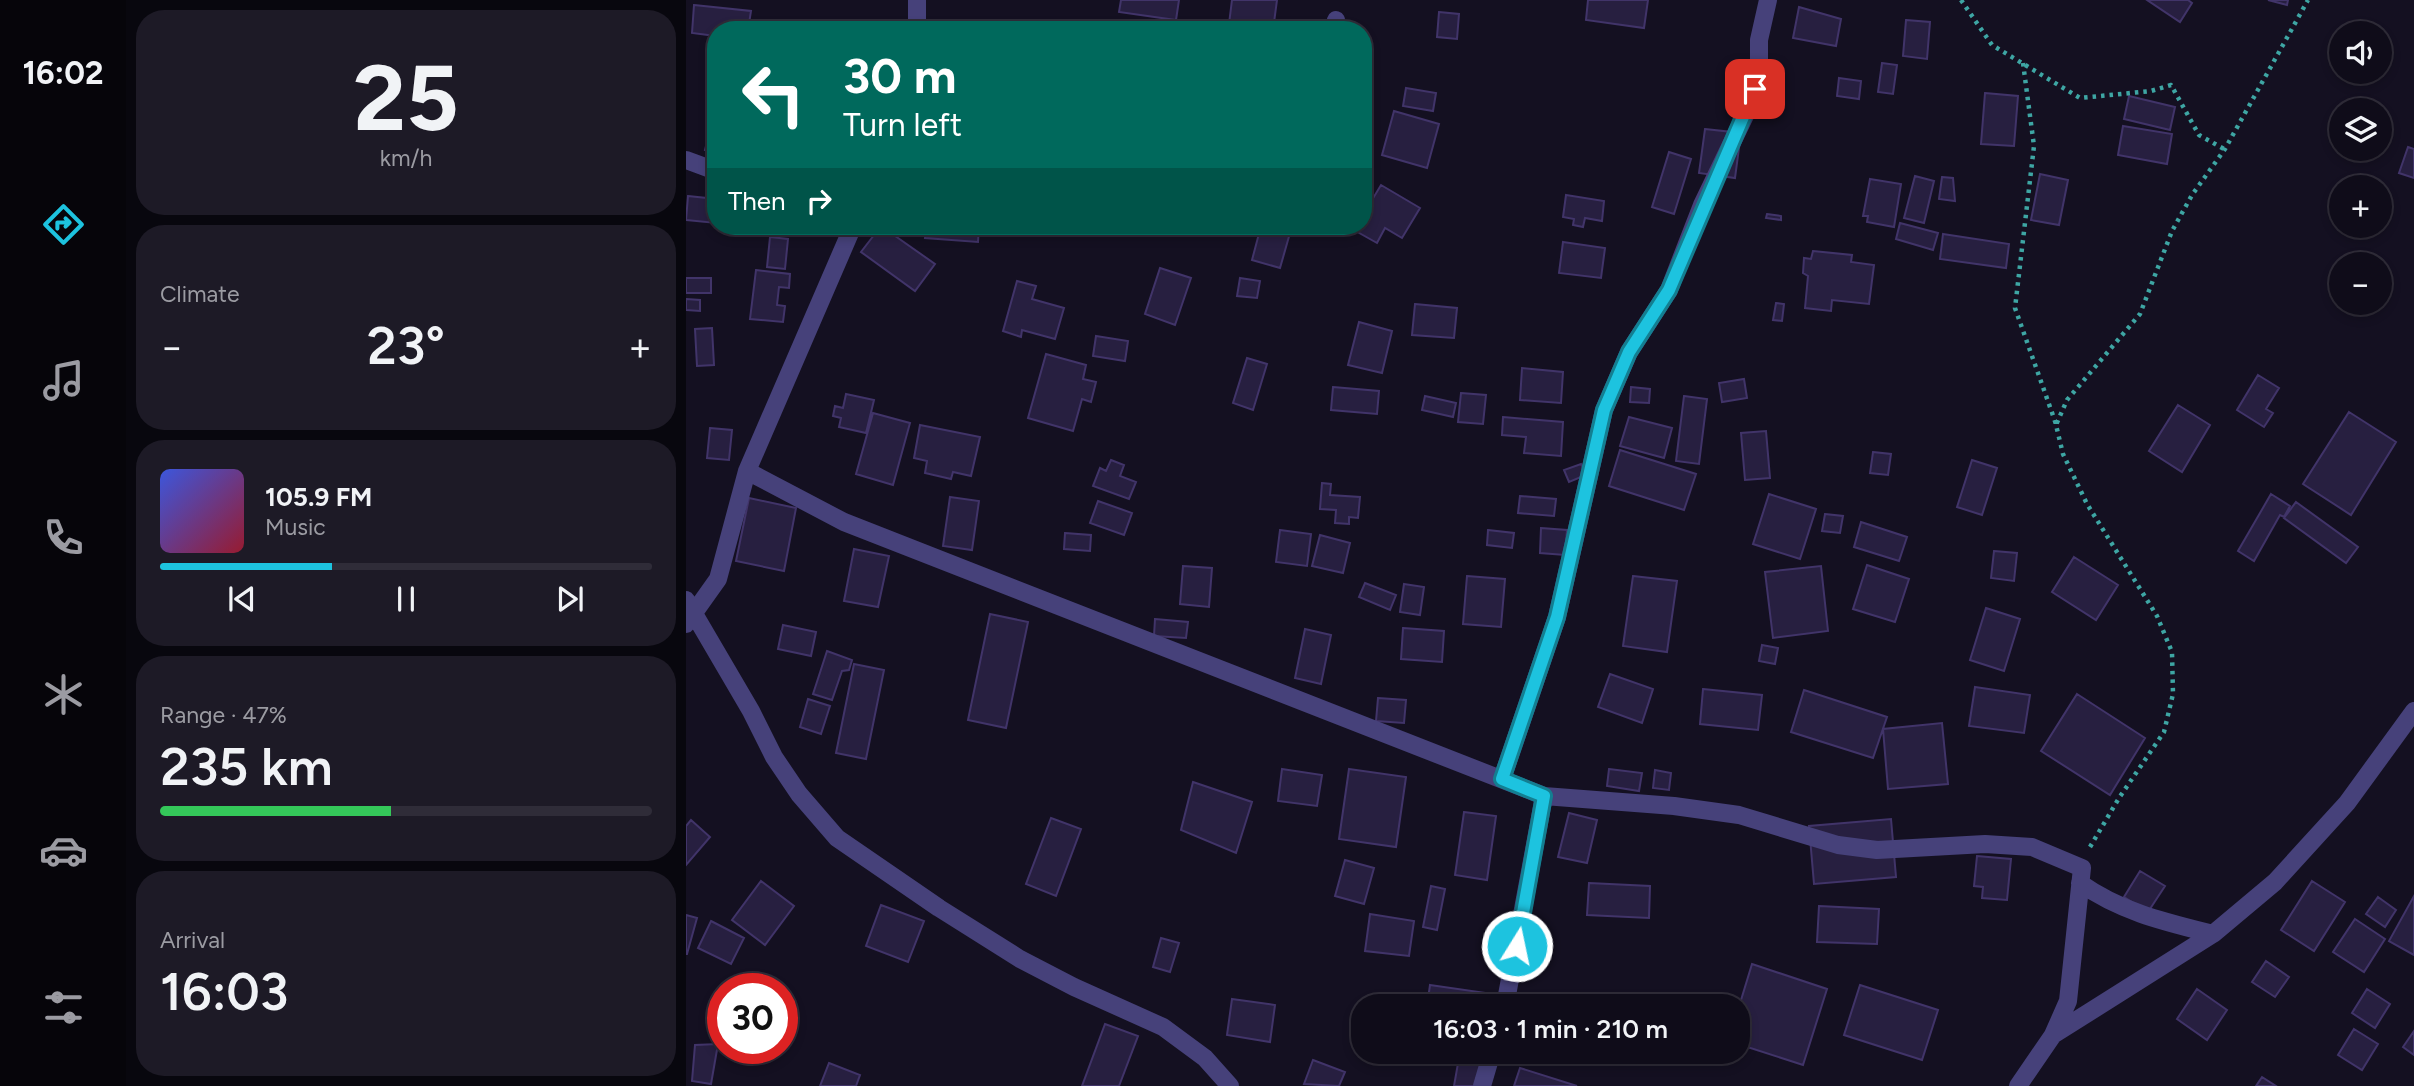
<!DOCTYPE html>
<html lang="en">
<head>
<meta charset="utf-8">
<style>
  :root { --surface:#0f0c19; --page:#1d1a26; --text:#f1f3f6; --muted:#9b9ba2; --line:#2f2c38; --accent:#1dc3df }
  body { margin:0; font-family:Figtree,sans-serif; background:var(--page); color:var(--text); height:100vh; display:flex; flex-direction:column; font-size:26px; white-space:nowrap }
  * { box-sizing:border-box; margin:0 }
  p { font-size:23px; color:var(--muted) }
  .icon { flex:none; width:38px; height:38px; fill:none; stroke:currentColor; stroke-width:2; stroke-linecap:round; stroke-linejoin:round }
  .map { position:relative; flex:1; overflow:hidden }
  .sheet { display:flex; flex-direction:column; gap:10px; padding:10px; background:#08070e; width:560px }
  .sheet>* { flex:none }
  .top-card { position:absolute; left:21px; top:21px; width:665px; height:214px; border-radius:28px; box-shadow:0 4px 10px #0003,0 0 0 2px var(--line); background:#00695c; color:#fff; overflow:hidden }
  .buttons { position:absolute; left:1643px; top:21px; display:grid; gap:14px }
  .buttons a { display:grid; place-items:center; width:63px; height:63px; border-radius:50%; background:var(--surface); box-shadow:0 4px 10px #0003,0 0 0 2px var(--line); font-size:35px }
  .speed { position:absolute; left:21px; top:973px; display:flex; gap:14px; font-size:35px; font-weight:700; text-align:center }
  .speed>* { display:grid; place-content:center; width:91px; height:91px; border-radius:50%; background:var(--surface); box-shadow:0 4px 10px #0003,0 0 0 2px var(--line); line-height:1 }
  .speed .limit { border:10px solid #d22; background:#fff; color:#111 }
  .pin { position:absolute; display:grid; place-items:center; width:60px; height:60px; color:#fff; margin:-30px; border-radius:14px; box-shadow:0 4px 10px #0006 }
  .me { position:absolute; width:77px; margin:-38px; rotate:10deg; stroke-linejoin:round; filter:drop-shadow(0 0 5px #0008) }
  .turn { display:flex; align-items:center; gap:24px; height:147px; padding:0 21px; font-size:32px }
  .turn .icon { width:91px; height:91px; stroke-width:2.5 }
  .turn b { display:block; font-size:49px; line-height:60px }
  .then { display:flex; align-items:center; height:66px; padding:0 21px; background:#0003; gap:14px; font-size:26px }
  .big { font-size:52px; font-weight:600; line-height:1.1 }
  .sheet .card { flex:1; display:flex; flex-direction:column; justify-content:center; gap:10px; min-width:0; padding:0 24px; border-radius:28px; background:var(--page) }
  .sheet .dial { align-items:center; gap:0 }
  .dial b { font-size:91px; line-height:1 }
  .song { display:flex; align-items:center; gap:21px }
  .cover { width:84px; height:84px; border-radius:10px; background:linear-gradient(135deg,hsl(230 70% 55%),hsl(350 70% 35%)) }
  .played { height:7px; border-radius:4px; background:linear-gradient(90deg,var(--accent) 35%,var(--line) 35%) }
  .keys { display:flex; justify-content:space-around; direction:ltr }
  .heat { display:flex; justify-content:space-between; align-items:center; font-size:38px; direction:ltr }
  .charge { height:10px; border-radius:5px; background:linear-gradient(90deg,#34c759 47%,var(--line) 0) }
  .trip { position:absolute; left:665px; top:994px; width:399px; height:70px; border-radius:28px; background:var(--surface); box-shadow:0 4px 10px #0003,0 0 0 2px var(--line); font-weight:600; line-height:70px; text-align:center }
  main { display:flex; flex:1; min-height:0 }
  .tab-bar { display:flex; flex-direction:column; width:126px; justify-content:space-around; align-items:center; background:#06050a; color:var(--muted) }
  .tab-bar .icon { width:49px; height:49px }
  .tab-bar .selected { color:var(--accent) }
  .tab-bar b { font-size:32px; color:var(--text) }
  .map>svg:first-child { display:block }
  .building { fill:#271f40; stroke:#413469; stroke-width:2 }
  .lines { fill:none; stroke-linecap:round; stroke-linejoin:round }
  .path { stroke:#3ea6a4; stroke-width:4.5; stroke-dasharray:3.5 5; stroke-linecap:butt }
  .street { stroke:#46417a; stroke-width:18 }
  .route-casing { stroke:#137f91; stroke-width:18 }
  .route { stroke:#1dc3df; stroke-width:12 }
</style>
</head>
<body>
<main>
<nav class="tab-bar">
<b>16:02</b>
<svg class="icon selected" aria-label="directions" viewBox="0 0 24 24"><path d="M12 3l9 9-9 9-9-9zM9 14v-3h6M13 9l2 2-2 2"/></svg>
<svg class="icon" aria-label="music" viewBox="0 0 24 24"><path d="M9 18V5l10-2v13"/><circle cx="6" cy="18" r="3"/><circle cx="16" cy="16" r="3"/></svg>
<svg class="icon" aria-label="phone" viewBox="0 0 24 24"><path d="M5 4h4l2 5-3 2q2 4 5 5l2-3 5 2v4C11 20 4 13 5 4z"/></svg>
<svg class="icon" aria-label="climate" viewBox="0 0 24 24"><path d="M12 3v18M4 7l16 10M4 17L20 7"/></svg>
<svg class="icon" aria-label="car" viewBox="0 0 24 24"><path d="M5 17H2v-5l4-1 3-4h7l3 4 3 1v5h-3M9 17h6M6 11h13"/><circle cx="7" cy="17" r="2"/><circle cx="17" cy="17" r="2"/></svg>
<svg class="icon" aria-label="filters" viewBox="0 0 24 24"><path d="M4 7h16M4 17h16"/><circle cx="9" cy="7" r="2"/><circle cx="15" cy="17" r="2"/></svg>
</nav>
<section class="sheet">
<div class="card dial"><b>25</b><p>km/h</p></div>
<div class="card"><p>Climate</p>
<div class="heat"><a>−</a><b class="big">23°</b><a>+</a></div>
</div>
<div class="card">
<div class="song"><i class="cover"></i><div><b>105.9 FM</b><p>Music</p></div></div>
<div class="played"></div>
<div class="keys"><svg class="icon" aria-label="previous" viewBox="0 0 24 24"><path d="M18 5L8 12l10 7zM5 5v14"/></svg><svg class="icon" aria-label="pause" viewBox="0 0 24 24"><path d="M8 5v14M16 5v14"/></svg><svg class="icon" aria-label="next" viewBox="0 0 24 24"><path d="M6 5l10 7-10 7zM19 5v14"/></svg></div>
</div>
<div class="card"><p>Range · 47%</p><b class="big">235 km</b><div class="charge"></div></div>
<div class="card"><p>Arrival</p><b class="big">16:03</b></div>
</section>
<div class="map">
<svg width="1728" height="1086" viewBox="0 0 1728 1086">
  <rect width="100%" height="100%" fill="#141021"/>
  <path class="building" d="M435,0h58l-3,20 -57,-8z
    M546,0h45l-4,30 -44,-6z
    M902,0h60l-4,28 -58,-8z
    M1461,0h41l4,3 -12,19z
    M1582,0h20l-1,5z
    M8,5l57,6 -3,19h-32v6l-24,-3z
    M1113,7l42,12 -5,27 -43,-8z
    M753,12l20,2 -2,25 -20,-2z
    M1220,20l24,2 -3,37 -24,-3z
    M1196,63l15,2 -4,29 -15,-2z
    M1153,78l22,3 -2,18 -22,-3z
    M677,88h5l-4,32h-1z
    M720,88l30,5 -3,18 -30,-5z
    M1299,93l33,3 -4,50 -33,-2z
    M1443,96l46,11 -5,23 -46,-11z
    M29,109l1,1v43l-11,-3z
    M708,111l45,13 -12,44 -45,-13z
    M1437,126l49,8 -5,30 -49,-9z
    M1019,129l36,4 -6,45 -36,-5z
    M1722,147l6,2v29l-15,-5z
    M983,152l22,7 -17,55 -22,-7z
    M677,169h5l-4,43h-1z
    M1354,174l28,6 -9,45 -28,-5z
    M1229,176l19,5 -10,42 -20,-5z
    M1256,177l11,1 2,23 -16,-2z
    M1184,179l31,5 -7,43 -27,-5 1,-6h-5z
    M695,185l39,23 -18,30 -17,-10 -8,15 -23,-13 3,-4h6v-11z
    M880,195l38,6 -2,20 -17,-3 -2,9 -10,-2 1,-6 -11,-2z
    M2,196l28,3v24l-30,-3z
    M1081,214l14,2v4l-15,-2z
    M1214,223l38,10 -5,17 -37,-11z
    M195,226l54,38 -20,27 -54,-39z
    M240,226h53l-1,16 -53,-4z
    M575,226h31l-12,42 -28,-8z
    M1257,234l66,10 -3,24 -66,-9z
    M84,237l18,2 -3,30 -18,-2z
    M877,242l42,6 -4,30 -42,-5z
    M1127,251l39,4 -1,7 23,3 -5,39 -37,-4 -1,11 -26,-3 3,-32 -5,-3 1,-15 7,1z
    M474,268l31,10 -16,47 -30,-11z
    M70,270l34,4 -1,14 -10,-1 -2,18 8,1 -2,16 -33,-3z
    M0,278h25v15h-25z
    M554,278l20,3 -3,17 -20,-2z
    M331,281l19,5 -4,13 32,9 -9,31 -33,-9 -1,7 -18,-6z
    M0,299l14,1v11l-14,-1z
    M1090,303l8,1 -2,17 -9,-1z
    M729,304l42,4 -3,30 -42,-3z
    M673,322l33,9 -10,42 -34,-8z
    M26,328l2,37 -17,1 -2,-37z
    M410,336l32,5 -3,20 -32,-5z
    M360,354l40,11 -3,14 13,3 -5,20 -9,-3 -9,32 -45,-13z
    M561,358l20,6 -14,46 -20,-7z
    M836,368l41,4 -2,31 -41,-3z
    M1572,375l21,13 -13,21 7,4 -9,14 -27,-17z
    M1058,379l3,19 -25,4 -3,-19z
    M647,387l46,4 -2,23 -46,-4z
    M945,387l19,2 -1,14 -19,-1z
    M775,393l25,2 -3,29 -25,-2z
    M160,394l28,6 -8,33 -27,-6 2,-9 -8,-2 2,-10 8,2z
    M739,396l31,7 -3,14 -31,-7z
    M998,396l23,3 -8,65 -23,-3z
    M1492,405l32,20 -28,47 -33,-21z
    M1663,412l47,30 -45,73 -48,-31z
    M187,413l37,10 -17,62 -37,-11z
    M817,417l60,5 -2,34 -37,-3 2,-16 -24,-2z
    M943,417l43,11 -8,30 -44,-12z
    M234,425l60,12 -9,39 -18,-4 -2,7 -26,-6 2,-12 -13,-3z
    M24,428l22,2 -3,30 -22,-2z
    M1080,431l4,47 -25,2 -4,-47z
    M934,450l76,24 -12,36 -75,-24z
    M1187,452l18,2 -3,21 -18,-2z
    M425,460l13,5 -4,11 16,6 -7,17 -36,-13 7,-18 6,3z
    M1286,460l25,8 -15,47 -25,-8z
    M895,464l5,11 -17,7 -5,-12z
    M636,483l9,1 -1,11 30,2 -2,21 -9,-1v7l-14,-1 1,-13 -16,-1z
    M1083,494l47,15 -16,50 -47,-15z
    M1585,494l19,12 -6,11 -4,-2 -26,46 -16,-10z
    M834,496l36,3 -2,17 -36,-3z
    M264,497l29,4 -7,49 -29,-4z
    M63,498l47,10 -12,63 -48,-10z
    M412,501l34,12 -8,22 -34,-12z
    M1610,502l62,45 -12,16 -62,-45z
    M1139,514l18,2 -3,17 -18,-2z
    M1175,522l46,15 -8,24 -45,-14z
    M855,528l26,2 -2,25 -25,-2z
    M594,530l31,4 -4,32 -31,-4z
    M802,530l26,3 -2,15 -25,-3z
    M379,533l26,2 -1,16 -26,-2z
    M634,535l30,8 -7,30 -31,-7z
    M168,549l35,7 -11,51 -34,-6z
    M1308,551l23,2 -3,28 -23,-3z
    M1388,557l44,28 -22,35 -44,-28z
    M1181,565l42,14 -14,43 -42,-13z
    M497,566l29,2 -3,39 -29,-3z
    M1135,566l7,65 -55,7 -8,-66z
    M781,576l38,3 -4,48 -38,-3z
    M947,576l44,5 -10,71 -44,-6z
    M679,583l31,12 -6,15 -31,-13z
    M718,584l20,3 -4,28 -20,-3z
    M1300,608l34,11 -16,52 -34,-11z
    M304,614l38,8 -22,106 -38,-8z
    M469,619l33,3 -2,16 -32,-2z
    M97,625l33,7 -5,24 -33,-7z
    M717,628l41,3 -2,31 -41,-3z
    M619,629l26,6 -10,49 -26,-6z
    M1076,645l16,3 -3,16 -16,-3z
    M141,651l25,9 -3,10 -7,1 -10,29 -19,-6z
    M168,664l30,6 -18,89 -30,-6z
    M924,674l43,15 -11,34 -44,-16z
    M1289,687l55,8 -6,38 -55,-7z
    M1017,689l59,6 -4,35 -58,-6z
    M1118,690l83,27 -14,41 -82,-26z
    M1391,694l68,44 -35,57 -69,-44z
    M692,698l28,2 -2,23 -28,-2z
    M122,699l22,7 -9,28 -21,-7z
    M1256,723l6,61 -60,5 -5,-60z
    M596,769l40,6 -5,31 -39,-5z
    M663,769l57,8 -10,70 -57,-8z
    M923,769l33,4 -3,18 -32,-5z
    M969,770l16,3 -2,17 -16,-2z
    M507,782l59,20 -16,51 -55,-23z
    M778,812l32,4 -9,64 -32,-5z
    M883,813l28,7 -10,43 -29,-6z
    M365,818l30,11 -25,67 -30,-12z
    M1205,819l5,58 -82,7 -5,-58z
    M5,820l19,17 -24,28v-39z
    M1291,856l34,3 -4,41 -25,-2 1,-11 -9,-1z
    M659,860l29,8 -10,36 -29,-8z
    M1454,871l25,15 -17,26 -24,-15z
    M75,881l33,25 -29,39 -33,-25z
    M1626,881l33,21 -31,49 -33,-21z
    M903,883l61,3 -1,32 -62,-3z
    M745,886l14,3 -8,41 -14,-3z
    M1728,896v59l-25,-14z
    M1692,897l18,13 -11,17 -19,-13z
    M195,905l43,16 -16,41 -42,-16z
    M1133,906l60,3 -2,35 -60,-2z
    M684,914l44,7 -5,35 -44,-5z
    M0,915l11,3 -10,36h-1z
    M1669,919l30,20 -21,33 -31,-20z
    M25,921l33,17 -13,26 -33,-16z
    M475,938l18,5 -9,29 -17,-5z
    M1580,961l23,16 -14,20 -23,-15z
    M1066,964l75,25 -24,76 -65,-21v-34z
    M744,985l70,10 -1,11h-72z
    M1174,985l78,25 -16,50 -78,-25z
    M1511,989l30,21 -20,30 -30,-21z
    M1681,989l23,15 -15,24 -23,-15z
    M546,999l43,6 -5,37 -43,-7z
    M419,1024l33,12 -19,50h-37z
    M1668,1029l24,15 -16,26 -24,-15z
    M1728,1031v24l-11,-8z
    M32,1044l-7,40 -19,-3 3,-36z
    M774,1052l23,5 -6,29h-23z
    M627,1060l32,12 -6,14 -35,-2z
    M143,1063l31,12 -4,11h-36z
    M834,1068l57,18h-63z
    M1576,1077l14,9h-20z"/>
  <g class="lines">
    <path class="path" d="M1275,0l31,45 88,53 71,-7 20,-6 28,50 25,14
      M1337,63l11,83 -19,162 41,116
      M1404,847l29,-49 45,-66 9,-38 -1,-42 -15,-36 -70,-112 -24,-50 -7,-29 11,-25 73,-86 32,-83 20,-36 33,-46 83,-149"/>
    <path class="street" d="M231,0v30
      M647,30l3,-10
      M0,160l30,11
      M61,471l97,51 700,274 -39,210
      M0,600l65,111 23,46 25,37 38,44 102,70 81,51 54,28 89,40 42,31 25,28
      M0,624l32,-45 29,-108 106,-245
      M816,779l55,-162 47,-207 25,-58 40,-62 33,-85 49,-102 8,-27v-36l9,-40
      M858,796l130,10 65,9 99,30 39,5 108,-6 47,3 50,21 -14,133 -15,34 -35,51
      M1394,883c41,29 85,39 133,51
      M1367,1035l160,-101 62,-52 72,-79 67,-92
      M796,1086l10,-34"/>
  </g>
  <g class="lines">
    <g class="route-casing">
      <path id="route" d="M831,946l27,-150 -42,-17 55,-162 47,-207 25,-58 40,-62 86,-201"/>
    </g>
    <use href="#route" class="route"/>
  </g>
</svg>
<div class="buttons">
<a><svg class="icon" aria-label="sound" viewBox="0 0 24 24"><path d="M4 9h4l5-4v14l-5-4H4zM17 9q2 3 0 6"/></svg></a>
<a><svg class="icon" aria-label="layers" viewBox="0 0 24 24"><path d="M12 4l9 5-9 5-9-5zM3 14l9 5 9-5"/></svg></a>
<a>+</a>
<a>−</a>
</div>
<div class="speed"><div class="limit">30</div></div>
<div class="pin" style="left:1069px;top:89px;background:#d93025"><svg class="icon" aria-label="arrive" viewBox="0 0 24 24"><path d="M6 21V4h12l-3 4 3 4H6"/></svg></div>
<svg class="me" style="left:831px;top:946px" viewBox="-20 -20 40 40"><circle r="17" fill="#1dc3df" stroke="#fff" stroke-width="3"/><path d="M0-11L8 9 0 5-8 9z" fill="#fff"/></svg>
<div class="trip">16:03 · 1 min · 210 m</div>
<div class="top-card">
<div class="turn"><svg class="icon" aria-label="left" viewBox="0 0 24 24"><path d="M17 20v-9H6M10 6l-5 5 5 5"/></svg><div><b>30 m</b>Turn left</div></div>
<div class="then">Then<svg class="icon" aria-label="right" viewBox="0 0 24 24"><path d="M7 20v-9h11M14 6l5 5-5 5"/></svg></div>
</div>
</div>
</main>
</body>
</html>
